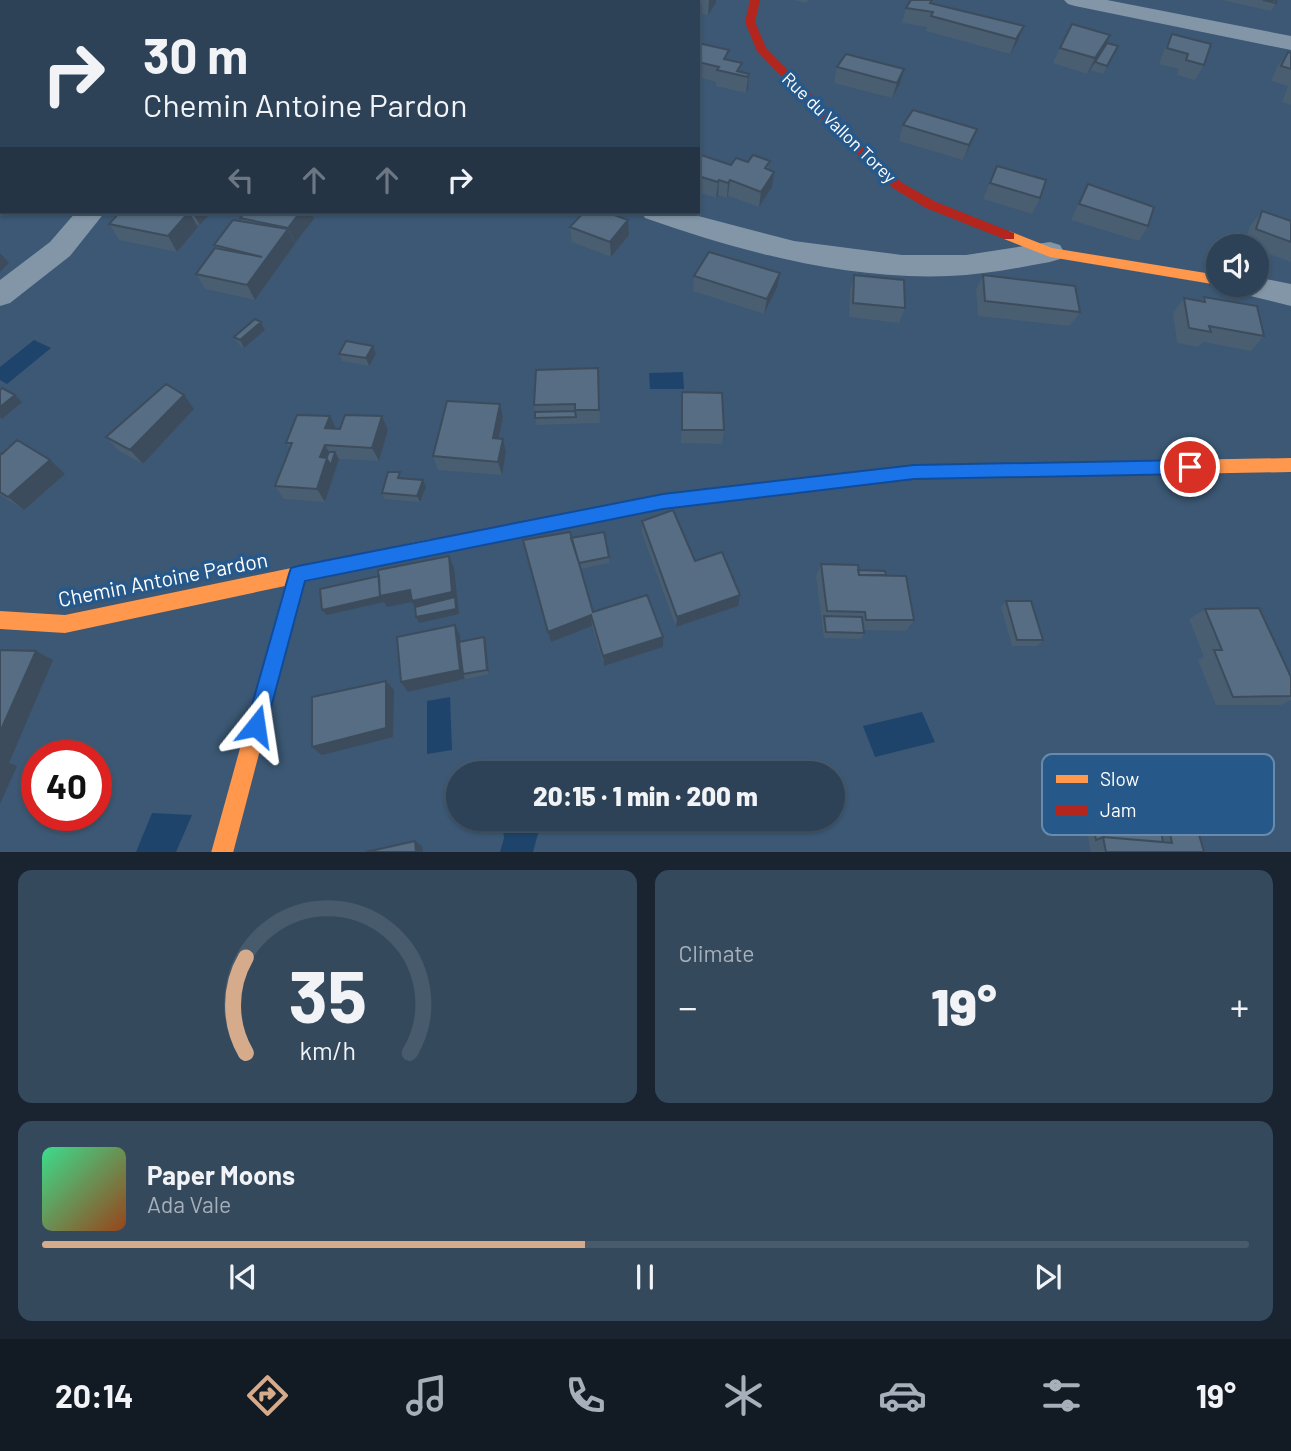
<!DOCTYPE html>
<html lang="en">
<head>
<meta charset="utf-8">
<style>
  :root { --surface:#2d4257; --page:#35495d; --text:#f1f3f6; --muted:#a7b0ba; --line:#485b6d; --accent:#d6ab8b }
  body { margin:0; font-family:Barlow,sans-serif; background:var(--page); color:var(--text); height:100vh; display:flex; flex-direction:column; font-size:26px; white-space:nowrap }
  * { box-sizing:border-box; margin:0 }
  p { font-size:23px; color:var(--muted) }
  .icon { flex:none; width:38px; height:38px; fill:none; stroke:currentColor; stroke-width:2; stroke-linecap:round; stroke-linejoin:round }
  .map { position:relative; height:852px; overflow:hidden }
  .details { display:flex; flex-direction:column; gap:18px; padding:18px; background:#192430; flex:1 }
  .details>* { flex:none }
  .guide { position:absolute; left:0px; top:0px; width:700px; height:214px; box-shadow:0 2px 5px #0004,0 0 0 2px var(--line); background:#2d4257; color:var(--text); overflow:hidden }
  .fabs { position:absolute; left:1206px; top:234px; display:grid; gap:14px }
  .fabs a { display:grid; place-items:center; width:63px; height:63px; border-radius:50%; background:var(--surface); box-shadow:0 2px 5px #0004,0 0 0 2px var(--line); font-size:35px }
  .speed { position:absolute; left:21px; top:740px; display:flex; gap:14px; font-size:35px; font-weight:700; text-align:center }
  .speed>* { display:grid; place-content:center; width:91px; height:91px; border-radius:50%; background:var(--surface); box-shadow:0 2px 5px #0004,0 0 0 2px var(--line); line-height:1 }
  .speed .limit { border:10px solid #d22; background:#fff; color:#111 }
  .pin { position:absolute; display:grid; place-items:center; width:60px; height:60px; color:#fff; margin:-30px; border:4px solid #fff; border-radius:50%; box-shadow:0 2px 7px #0007 }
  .me { position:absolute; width:77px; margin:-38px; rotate:15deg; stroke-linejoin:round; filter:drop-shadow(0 0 5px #0008) }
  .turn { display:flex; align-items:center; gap:24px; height:147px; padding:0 28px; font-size:32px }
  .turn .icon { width:91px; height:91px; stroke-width:2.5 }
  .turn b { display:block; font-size:49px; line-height:60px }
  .lanes { display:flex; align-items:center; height:66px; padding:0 28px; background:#0003; justify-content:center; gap:35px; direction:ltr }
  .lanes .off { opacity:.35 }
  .big { font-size:52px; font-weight:800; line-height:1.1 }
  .details .card { flex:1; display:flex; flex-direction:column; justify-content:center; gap:10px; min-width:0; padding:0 24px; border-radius:14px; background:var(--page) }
  .details .dial { align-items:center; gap:0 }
  .dial svg { height:182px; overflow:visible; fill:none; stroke:var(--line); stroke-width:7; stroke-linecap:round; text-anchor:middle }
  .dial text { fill:var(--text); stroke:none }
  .song { display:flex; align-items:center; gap:21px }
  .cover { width:84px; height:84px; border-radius:10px; background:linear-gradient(135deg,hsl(150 70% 55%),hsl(20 70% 35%)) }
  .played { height:7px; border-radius:4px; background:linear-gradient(90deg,var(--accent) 45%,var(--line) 45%) }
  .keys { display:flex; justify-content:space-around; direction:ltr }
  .heat { display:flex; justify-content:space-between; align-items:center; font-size:38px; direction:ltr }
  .details .tiles { flex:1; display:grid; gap:18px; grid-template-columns:1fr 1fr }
  .card:last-child { grid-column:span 2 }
  .trip { position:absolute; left:446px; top:761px; width:399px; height:70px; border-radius:35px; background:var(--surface); box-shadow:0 2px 5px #0004,0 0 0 2px var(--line); font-weight:800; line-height:70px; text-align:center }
  .dock { display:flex; height:112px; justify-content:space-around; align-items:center; background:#121a23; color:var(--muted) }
  .dock .icon { width:49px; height:49px }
  .dock .active { color:var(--accent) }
  .dock b { font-size:32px; color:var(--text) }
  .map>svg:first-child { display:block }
  .water { fill:#1e446b }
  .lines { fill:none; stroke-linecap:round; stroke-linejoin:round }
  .street { fill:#8396a8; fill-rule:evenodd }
  .slow { fill:#ff974d; fill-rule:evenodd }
  .jam { fill:#b3261e; fill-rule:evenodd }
  .wall { fill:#4a5e71 }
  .shaded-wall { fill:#3c4c5c }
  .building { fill:#566d83; stroke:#3c4c5c; stroke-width:2 }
  .route { fill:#1a73e8; stroke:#114b97; stroke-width:2 }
  .labels { text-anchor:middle; stroke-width:7; stroke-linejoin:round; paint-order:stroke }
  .far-street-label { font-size:18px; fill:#fff; stroke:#26588a }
  .street-label { font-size:21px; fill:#fff; stroke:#26588a }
  .key { fill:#26588a; stroke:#678aad; stroke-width:2 }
  .key-label { font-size:19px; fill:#fff }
</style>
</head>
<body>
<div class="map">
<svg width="1291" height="853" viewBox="0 0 1291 853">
  <rect width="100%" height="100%" fill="#3c5874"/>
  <path class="water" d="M34,340l17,8 -44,36 -7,-4v-13z
    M683,372l1,17h-34l-1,-16z
    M450,697l2,53 -25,4v-53z
    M922,712l13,30 -60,15 -12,-31z
    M152,813l40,2 -16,37h-40z
    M502,819h40l-9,33h-33l4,-14z"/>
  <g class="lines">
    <path class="street" d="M135,0h22v2h-21z
      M1064,0h43l184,36v14l-216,-44 -7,-2z
      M76,212h29l-35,44 -60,47 -10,3v-26l50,-38z
      M641,212h42l111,29 108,14h64l84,-13 10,3 4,7 -4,7 -10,3c-33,6 -67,13 -101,14 -103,4 -207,-24 -304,-58z
      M1256,277l35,7v22l-57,-14 -4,-7h26z"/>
    <path class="slow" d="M1009,231l43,17 166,27v10l-168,-28 -46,-18v-6z
      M1291,458v14l-377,7 -97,11 -6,-2 -2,-5 2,-5 6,-2 97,-11z
      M431,539l6,2 3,6 -3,6 -6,2 -127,27 -71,271h-22l74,-267 -220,47 -65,-4v-18l65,4z"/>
    <path class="jam" d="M750,0h10l-5,22 11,26 116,118 22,18 32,18 78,31v6h-10l-78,-31 -30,-18 -22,-18 -117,-121 -12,-29z
      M817,476l6,2 2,5 -2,5 -6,2 -154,18 -232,47 -6,-2 -3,-6 3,-6 6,-2 232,-45z"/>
  </g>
  <path class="wall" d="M671,0h45v3l-8,12 -10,-2v-11h-27z
    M794,0h15l-3,3z
    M1222,0h54v3l-5,8z
    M931,3l93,23 -6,15 -8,13 -84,-23 1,-4 -25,-4 4,-15z
    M1172,34l32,31 -9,15 -18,-5 2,-6 -20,-5 5,-14z
    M1110,35l-3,8 7,11 -11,20 -12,-4 3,-7 -7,11 -34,-11 7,-15z
    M698,43l30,17 13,12 8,2 -1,15 -2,4 -30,-7v-4l-18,-5z
    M1288,52l3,1v52l-9,-3 6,-16 -17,-5 6,-14z
    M846,54l54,30 -8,14 -58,-15 3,-16z
    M903,125l68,19 -8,16 -64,-19z
    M698,154l33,11 17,-3 22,-1 -2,9 4,17 -13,20 -31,-11 -1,2 -9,-3 -2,3 -18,-6z
    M997,166l43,32 -8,16 -49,-15z
    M1088,184l60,42 -9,15 -68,-21z
    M1262,211l29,10v41l-35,-13v-2h-6l-6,-3 6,-18z
    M120,212h92l-12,13 -3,-1 1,3 -21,25 -58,-12 -10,-16z
    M245,212h66l3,7 -20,24 1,1 -40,56 -50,-11 -9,-15 20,-26 -2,-3 28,-23 -2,-4z
    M628,220l1,15 -18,22 -39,-15 -2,-15z
    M854,275l51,33 -6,15 -50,-6 1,-27z
    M983,275l97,37 -10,14 -92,-10 -2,-26z
    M694,276l83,12 -13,26 -71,-23z
    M1204,297l60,39 -13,15 -48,-9 -5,5 -21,-4 -4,-30 11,-15 17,3z
    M261,322l4,8 -21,18 -5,-3 -5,-8z
    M373,346l3,8 -7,12 -27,-5 -3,-7z
    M598,368l2,55 -64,2 -2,-20z
    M682,392l42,38 -2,14 -41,-1z
    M500,404l3,13 -4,22h4l3,13 -4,23 -64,-5 -5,-14z
    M194,409l-51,55 -24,-13 -13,-14z
    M382,416l6,14 -9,31 -40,-2 -14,43 -41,-3 -9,-13 15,-38 -4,-5 50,-14h4z
    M0,453l65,21 -41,36 -24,-15z
    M403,479l20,1 3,7 -6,15 -35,-3 -3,-6z
    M642,521l53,40 43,45 -62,21 -34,-94z
    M571,538l38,19v6l-29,6 13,43 70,25v10l-59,19 -12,-40 -41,16 -28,-102z
    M821,564l65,11 28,45 -8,11 -42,-1v3l-3,6 -37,-1 -8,-62z
    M1006,601l37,39 -6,6h-25l-11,-39z
    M1205,609l86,68v23l-10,5h-65l-18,-45 6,-3 -15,-38z
    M460,636l1,5 23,-4 2,5 3,32 -81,18z
    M1093,825l68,6 8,-3 35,24h-113l-5,-24z"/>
  <path class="shaded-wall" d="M8,0h27l-4,2h-22z
    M709,0h7v3l-8,12z
    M1024,26l-6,15 -8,13 6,-15z
    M0,30l2,2v17l-2,1z
    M1110,35l-7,16 -16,23 8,-16z
    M904,69l-4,15 -8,14 5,-15z
    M749,74l-1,15 -2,4 2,-16z
    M977,129l-6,15 -8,16 6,-15z
    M774,172l-2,15 -13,20 2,-15z
    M719,180l-1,15 -2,3 2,-16z
    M730,180l-2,16 -1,2 1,-15z
    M189,212l9,15 -21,25 -9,-16z
    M192,212h20l-12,13z
    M300,212h11l3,7 -19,24 -7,-15z
    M628,220l1,15 -18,22 -1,-15z
    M288,229l7,15 -40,56 -8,-15z
    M0,253l9,10 -9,9z
    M780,273l-3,15 -13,26 3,-15z
    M261,322l4,8 -21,18 -4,-8z
    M373,346l3,8 -7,12 -3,-8z
    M15,395l7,7 -20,17 -2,-2v-10z
    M184,395l10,14 -51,55 -13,-14z
    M500,404l3,13 -7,35 -3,-14z
    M330,416l7,14 -12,-2z
    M382,416l6,14 -9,31 -7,-13z
    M503,439l3,13 -4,23 -4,-13z
    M325,445l8,14 2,-7 4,7 -14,43 -8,-13 3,-32z
    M50,460l15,14 -41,36 -16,-13z
    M423,480l3,7 -6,15 -3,-6z
    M449,556l5,12 5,46 -40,9 -3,-6 2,-5 -6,-10 -25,5 -3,-5 -57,13 -5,-5 61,-14z
    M740,595l-2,11 -62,21 1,-10z
    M591,615l1,11 -41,16 -3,-10z
    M455,625l5,11 5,38h-2l2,5 -57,13 -7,-10z
    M484,637l2,5 3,32 -2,-4z
    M663,637v10l-59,19 -1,-10z
    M36,651l17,9 -44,103 8,3 -17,38v-72z
    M386,681l8,9 -1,47 -71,18 -10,-8z
    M415,841l7,5 1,6h-7z"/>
  <path class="building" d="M911,0h21l-2,3 94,23 -8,13 -85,-23 2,-4 -27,-4z
    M1263,0h13v3z
    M1072,24l38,11 -15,23 -35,-10z
    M1172,34l39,10 -7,21 -18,-5 2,-6 -21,-6z
    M698,43l31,7 -5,9 18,4 -5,8 12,3 -1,3 -31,-7 2,-3 -21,-5z
    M1107,43l11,3 -11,20 -12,-4z
    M1288,52l3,1v16l-10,-3z
    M846,54l58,15 -7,14 -60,-16z
    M913,110l64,19 -8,16 -66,-20z
    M698,154l33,11 5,-7 12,4 5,-7 17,6 -5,7 9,4 -13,20 -31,-12 -2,3 -9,-3 -1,2 -20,-6z
    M997,166l49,14 -6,18 -50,-15z
    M1088,184l66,23 -6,19 -69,-22z
    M1262,211l29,10v21l-35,-13z
    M120,212h69l-21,24 -59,-12z
    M245,212h55l-12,16 -48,-10z
    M584,212h22l22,8 -18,22 -40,-15z
    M233,220l55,9 -41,56 -51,-11 19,-26 47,9 -48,-12z
    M709,252l71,21 -13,26 -73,-23z
    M854,275l50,5 1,28 -52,-5z
    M983,275l92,11 5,26 -95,-11z
    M1204,297l53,9 7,30 -55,-10 2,6 -22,-4 -5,-30 21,4z
    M255,319l6,3 -21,18 -6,-3z
    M346,341l27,5 -7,12 -27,-4z
    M598,368l1,42h-24v-6l-41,1 2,-35z
    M166,384l18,11 -54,55 -24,-13z
    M2,388l13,7 -15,12v-17z
    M682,392l40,1 2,37h-42z
    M447,401l53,3 -7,34 10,1 -5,23 -65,-6z
    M575,411l1,6 -41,1v-6z
    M297,415l33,1 -5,12 15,1 5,-14 37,1 -10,32 -47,-3 -5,12 7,1 -10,31 -42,-3 17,-43h-6z
    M17,440l33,20 -42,37 -8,-5v-39l2,1z
    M329,452h6l-4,13 -5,-7z
    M388,472h12l-2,6 25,2 -6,16 -35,-3z
    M673,510l22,51 27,-9 18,43 -63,22 -35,-96z
    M570,532l23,80 54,-17 16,42 -60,19 -12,-41 -43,17 -25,-92z
    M604,532l5,25 -30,6 -8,-25z
    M449,556l3,36 -40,9 -2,-11 -30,6 -2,-26z
    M821,564l37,1 1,10 47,1 8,44h-48l-1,-8 -38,-1z
    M858,570l27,1 1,4h-27z
    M379,576l1,20h3l-61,14 -2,-21z
    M455,597l1,12 -40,8 -1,-10z
    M1006,601h25l12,39h-26z
    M1259,608l32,69v19l-58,1 -19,-47h8l-17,-41z
    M824,616l38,1 2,16 -38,-1z
    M455,625l5,45 -59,12 -4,-45z
    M484,637l3,33 -24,4 -4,-32z
    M0,650l36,1 -36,81z
    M386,681v47l-74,19v-50z
    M1093,825l68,6 2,11 -60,-5 -7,3z
    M1169,828l29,3 6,21h-98l-3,-15 69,6z
    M415,841l1,11h-50z"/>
  <path class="route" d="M1190,460l6,2 2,5 -2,5 -6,2 -276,5 -251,30 -358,72 -39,145 -3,7 -7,3 -7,-3 -3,-7 43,-152 2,-6 7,-2 365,-72 251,-29z"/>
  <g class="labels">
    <g class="far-street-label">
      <text transform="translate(839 128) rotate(44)" y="6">Rue du Vallon Torey</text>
    </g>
    <g class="street-label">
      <text transform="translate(163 580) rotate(-11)" y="7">Chemin Antoine Pardon</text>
    </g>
  </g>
  <rect x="1042" y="754" width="232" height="81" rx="10" class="key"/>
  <rect x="1056" y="775" width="32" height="8" fill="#ff974d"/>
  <rect x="1056" y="806" width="32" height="9" fill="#b3261e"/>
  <g class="key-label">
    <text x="1100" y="786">Slow</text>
    <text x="1100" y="817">Jam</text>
  </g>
</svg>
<div class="fabs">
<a><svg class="icon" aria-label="sound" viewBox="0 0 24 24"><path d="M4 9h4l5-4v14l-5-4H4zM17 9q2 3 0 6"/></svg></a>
</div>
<div class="speed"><div class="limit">40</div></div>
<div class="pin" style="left:1190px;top:467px;background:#d93025"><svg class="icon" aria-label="arrive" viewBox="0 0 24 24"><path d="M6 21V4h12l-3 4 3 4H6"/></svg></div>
<svg class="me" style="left:256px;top:726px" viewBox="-20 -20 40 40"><path d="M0-17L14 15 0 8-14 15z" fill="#1a73e8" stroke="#fff" stroke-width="4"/></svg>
<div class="trip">20:15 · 1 min · 200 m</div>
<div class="guide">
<div class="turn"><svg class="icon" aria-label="right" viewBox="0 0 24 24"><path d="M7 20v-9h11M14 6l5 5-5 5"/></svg><div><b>30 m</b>Chemin Antoine Pardon</div></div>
<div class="lanes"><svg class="icon off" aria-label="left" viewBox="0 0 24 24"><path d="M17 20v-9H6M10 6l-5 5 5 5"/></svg><svg class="icon off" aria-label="ahead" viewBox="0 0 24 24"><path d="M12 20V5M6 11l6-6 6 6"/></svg><svg class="icon off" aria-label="ahead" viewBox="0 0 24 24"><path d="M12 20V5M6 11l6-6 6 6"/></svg><svg class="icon" aria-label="right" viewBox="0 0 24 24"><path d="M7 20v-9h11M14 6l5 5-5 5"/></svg></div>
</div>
</div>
<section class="details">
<div class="tiles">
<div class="card dial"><svg viewBox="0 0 100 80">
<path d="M14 69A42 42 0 1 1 86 69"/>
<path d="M14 69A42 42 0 0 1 14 27" stroke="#d6ab8b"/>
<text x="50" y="56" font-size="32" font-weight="700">35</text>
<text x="50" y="72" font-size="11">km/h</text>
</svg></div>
<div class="card"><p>Climate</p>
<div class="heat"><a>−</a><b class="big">19°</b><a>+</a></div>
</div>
<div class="card">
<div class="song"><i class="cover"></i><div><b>Paper Moons</b><p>Ada Vale</p></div></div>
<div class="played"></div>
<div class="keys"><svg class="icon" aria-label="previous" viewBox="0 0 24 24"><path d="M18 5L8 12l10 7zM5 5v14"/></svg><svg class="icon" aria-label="pause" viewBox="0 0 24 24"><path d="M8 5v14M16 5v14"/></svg><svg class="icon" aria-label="next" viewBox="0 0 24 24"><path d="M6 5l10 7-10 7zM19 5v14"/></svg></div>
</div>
</div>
</section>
<nav class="dock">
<b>20:14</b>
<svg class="icon active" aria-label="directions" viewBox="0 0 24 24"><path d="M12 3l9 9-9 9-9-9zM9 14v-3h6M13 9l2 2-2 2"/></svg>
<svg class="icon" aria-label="music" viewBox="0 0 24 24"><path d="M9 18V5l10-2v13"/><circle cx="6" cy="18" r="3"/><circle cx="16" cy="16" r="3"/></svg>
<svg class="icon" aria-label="phone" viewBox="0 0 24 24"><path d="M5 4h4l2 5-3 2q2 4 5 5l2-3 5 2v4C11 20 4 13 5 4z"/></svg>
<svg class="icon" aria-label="climate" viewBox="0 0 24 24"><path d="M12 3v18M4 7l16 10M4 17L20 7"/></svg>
<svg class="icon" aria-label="car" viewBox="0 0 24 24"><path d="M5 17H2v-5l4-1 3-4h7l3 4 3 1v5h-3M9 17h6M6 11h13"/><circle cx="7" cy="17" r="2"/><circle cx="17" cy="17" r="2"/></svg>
<svg class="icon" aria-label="filters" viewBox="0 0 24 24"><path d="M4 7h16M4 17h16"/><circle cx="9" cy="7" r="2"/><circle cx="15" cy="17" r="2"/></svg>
<b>19°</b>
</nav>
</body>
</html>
